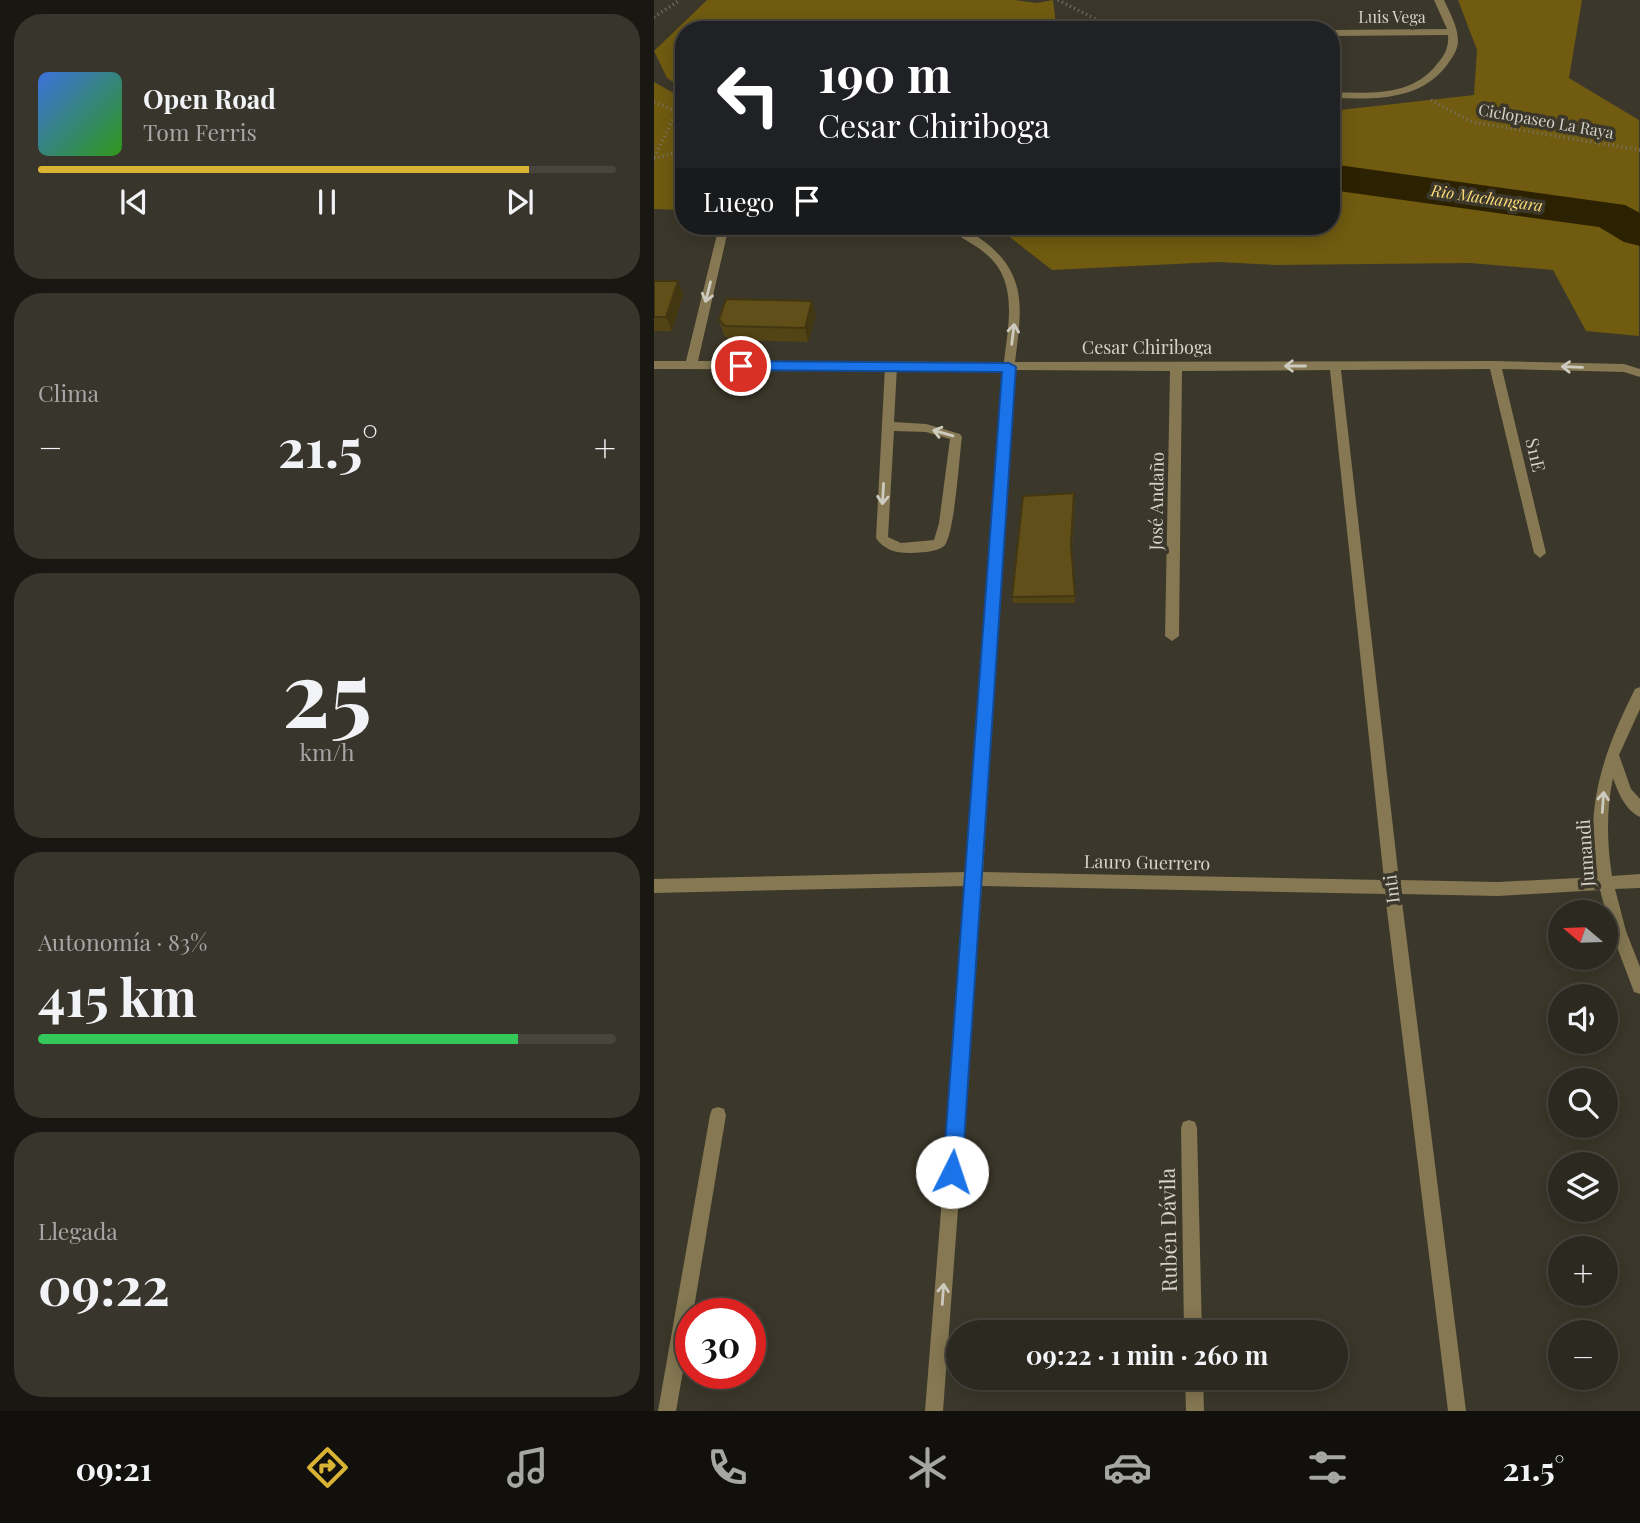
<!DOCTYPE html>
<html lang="es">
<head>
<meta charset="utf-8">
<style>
  :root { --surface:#2c2920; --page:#38352d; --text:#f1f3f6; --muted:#a6a6a5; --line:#48453e; --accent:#d9b334 }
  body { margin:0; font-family:"Playfair Display",serif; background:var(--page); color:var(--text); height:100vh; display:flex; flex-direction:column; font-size:26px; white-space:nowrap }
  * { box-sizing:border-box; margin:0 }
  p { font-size:23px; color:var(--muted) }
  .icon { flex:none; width:38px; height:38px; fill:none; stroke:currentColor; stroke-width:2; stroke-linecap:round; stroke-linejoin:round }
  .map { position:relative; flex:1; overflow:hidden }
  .panel { display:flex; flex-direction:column; gap:14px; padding:14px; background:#181712; width:654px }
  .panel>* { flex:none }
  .guide { position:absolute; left:21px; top:21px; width:665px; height:214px; border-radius:28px; box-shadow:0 4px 18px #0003,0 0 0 2px var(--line); background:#202124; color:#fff; overflow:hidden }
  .needle { width:46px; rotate:289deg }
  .tools { position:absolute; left:894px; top:900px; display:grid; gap:14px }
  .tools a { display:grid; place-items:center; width:70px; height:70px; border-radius:50%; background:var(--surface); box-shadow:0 4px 18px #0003,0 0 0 2px var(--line); font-size:35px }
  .speed { position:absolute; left:21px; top:1298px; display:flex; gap:14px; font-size:35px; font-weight:700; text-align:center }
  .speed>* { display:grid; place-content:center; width:91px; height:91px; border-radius:50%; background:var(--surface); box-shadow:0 4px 18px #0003,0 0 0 2px var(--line); line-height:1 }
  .speed .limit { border:10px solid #d22; background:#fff; color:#111 }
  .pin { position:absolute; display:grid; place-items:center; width:60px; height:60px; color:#fff; margin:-30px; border:4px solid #fff; border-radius:50%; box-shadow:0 2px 7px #0007 }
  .me { position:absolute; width:77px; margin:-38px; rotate:4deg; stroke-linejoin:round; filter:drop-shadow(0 0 5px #0008) }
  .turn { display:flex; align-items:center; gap:24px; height:147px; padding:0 28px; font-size:32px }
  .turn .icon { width:91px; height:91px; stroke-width:2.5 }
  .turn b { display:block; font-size:49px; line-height:60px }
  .then { display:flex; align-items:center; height:66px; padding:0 28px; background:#0003; gap:14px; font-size:26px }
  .big { font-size:52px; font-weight:700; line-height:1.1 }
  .panel .card { flex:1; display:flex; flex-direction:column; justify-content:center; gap:10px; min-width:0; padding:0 24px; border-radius:28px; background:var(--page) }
  .panel .dial { align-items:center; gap:0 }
  .dial b { font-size:91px; line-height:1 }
  .song { display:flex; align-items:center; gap:21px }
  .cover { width:84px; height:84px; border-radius:10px; background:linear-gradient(135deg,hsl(220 70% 55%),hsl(110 70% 35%)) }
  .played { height:7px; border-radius:4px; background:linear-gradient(90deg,var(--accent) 85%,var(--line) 85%) }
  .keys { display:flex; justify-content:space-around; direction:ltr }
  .heat { display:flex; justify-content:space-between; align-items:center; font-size:38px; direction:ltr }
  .charge { height:10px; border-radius:5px; background:linear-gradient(90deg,#34c759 83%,var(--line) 0) }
  .trip { position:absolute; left:292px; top:1320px; width:402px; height:70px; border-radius:35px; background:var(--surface); box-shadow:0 4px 18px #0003,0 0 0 2px var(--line); font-weight:700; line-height:70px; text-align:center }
  .menu { display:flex; height:112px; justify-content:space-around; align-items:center; background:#12100d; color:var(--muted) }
  .menu .icon { width:49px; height:49px }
  .menu .on { color:var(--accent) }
  .menu b { font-size:32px; color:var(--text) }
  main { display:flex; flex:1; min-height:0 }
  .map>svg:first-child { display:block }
  .green { fill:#705b10 }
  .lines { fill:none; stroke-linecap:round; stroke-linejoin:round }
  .river { fill:#2c2201; fill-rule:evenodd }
  .path { stroke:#78756a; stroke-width:3.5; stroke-dasharray:1 3.5; stroke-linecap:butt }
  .lane { fill:#857852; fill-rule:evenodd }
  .street { fill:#857852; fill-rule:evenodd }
  .wall { fill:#534415 }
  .shaded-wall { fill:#433711 }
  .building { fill:#604f18; stroke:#433711; stroke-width:2 }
  .oneway { stroke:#cdcabf }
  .route { fill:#1a73e8; stroke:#114b97; stroke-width:2 }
  .labels { text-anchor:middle; stroke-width:7; stroke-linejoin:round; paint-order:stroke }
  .far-street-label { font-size:16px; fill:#d5d3cb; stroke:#3b372a }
  .far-water-label { font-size:16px; font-style:italic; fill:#fddc79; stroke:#3b372a }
  .street-label { font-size:18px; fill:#d5d3cb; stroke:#3b372a }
  .near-street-label { font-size:21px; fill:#d5d3cb; stroke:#3b372a }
</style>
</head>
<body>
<main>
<section class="panel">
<div class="card">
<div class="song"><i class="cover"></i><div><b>Open Road</b><p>Tom Ferris</p></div></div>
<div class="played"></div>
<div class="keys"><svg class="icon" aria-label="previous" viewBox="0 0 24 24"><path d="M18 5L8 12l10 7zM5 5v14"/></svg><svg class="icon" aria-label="pause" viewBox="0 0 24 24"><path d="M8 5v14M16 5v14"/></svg><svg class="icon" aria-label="next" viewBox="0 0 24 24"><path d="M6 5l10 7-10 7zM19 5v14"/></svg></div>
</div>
<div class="card"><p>Clima</p>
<div class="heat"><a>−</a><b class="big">21.5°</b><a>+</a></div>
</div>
<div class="card dial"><b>25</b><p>km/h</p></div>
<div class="card"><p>Autonomía · 83%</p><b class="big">415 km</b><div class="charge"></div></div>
<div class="card"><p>Llegada</p><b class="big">09:22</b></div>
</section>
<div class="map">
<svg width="986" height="1411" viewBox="0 0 986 1411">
  <rect width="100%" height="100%" fill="#3b372a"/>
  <path class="green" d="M53,0h308l22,3 16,-3 3,24 12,6h-384v59l-17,-11 -13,-27z
    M804,0h124l-13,78 70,42v216l-53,-5 -33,-61 -83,-7 -195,2 -58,-3 -165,8 -45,-35 -29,-9h353v-115l143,-16 3,-45z
    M0,82l30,17v111l-30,-1z"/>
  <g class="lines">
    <path class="river" d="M677,164l294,41 15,8v33l-16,-4 -25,-15 -268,-37z"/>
    <path class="path" d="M404,0l59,30
      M0,17l26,-17
      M777,100l41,22 168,28
      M0,102l30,13
      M0,157l23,-46
      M0,159l30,-9"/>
    <path class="lane" d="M237,363l6,4 -3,55 32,2 34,10 2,3c-3,21 -7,93 -17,108 -5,7 -28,8 -36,8 -14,0 -26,-4 -33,-15l9,-171zM240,431l32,1 24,7 -11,84 -5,17 -33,3 -13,-6z"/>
    <path class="street" d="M780,0h10c6,13 14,27 14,41 0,9 -6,17 -11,24 -28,37 -74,34 -116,33v-6c38,1 81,5 106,-28 8,-9 12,-17 11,-29l-117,1v-6l116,-1z
      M65,226h10l-31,135 306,1c4,-36 15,-81 -18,-108 -12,-11 -29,-17 -40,-28 15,-1 27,7 39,16 44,34 36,71 30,120l480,-1 129,3 16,5v8l-16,-5 -122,-3 44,184 -6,5 -6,-5 -44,-184 -149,1 58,510 99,2 99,-5c-13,-71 7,-126 38,-188l5,-2v22l-21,46 12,34 9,10v18c-15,-7 -22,-25 -27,-39 -7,32 -6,66 -1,98l28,-2v14l-25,1 11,42 14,36v27l-6,-2 -23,-61 -11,-41 -102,6 -97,-2 65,517h-18l-63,-517 -403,-8 -39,525h-18l42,-525 -313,7v-14l314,-7 35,-502 -349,-1v-8h32zM361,370l155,1 -5,265 7,5 7,-5 3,-265 148,-1 54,510 -401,-8z
      M64,1107l6,2 2,6 -33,199h-2v12l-15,85h-18l52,-296 2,-6z
      M535,1120l6,2 2,6 5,204h-18l-3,-204 2,-6z
      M531,1377h18l1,34h-18z"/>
  </g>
  <path class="wall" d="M0,281h24l5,14 -11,36h-18z
    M162,315l-8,27 -78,-2 -6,-5 -5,-15z
    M421,500l-3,52 3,51h-62l-1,-6z"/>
  <path class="shaded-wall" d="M24,281l5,14 -11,36 -6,-14z
    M158,301l4,14 -8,27 -3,-14z"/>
  <path class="building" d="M0,281h24l-12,36h-12z
    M72,299l86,2 -7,27 -80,-2 -6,-6z
    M420,493l-3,52 4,51 -63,1 11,-101z"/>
  <defs><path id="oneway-shaft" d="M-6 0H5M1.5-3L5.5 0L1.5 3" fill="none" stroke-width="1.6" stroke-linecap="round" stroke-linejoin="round" transform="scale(1.75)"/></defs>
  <g class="oneway">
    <use href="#oneway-shaft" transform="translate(54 292) rotate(104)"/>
    <use href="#oneway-shaft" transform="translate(359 334) rotate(-83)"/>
    <use href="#oneway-shaft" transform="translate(641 366) rotate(180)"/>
    <use href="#oneway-shaft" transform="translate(918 367) rotate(-178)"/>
    <use href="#oneway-shaft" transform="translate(289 433) rotate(-164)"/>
    <use href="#oneway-shaft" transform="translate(229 494) rotate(93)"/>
    <use href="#oneway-shaft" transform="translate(949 802) rotate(-86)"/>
    <use href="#oneway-shaft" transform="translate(289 1294) rotate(-86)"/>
  </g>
  <path class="route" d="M87,361l268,2 7,4 -54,805 -3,7 -7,3 -7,-3 -2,-7 59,-800 -261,-2 -7,-4z"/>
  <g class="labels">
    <g class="far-street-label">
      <text x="738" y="23">Luis Vega</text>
      <text transform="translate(892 121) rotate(10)" y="6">Ciclopaseo La Raya</text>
    </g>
    <g class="far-water-label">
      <text transform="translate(833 198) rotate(8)" y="6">Rio Machangara</text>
    </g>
    <g class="street-label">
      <text x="493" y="354">Cesar Chiriboga</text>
      <text transform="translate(881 455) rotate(77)" y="6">S11E</text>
      <text transform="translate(503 501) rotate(-89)" y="6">José Andaño</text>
      <text transform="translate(932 853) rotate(-94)" y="6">Jumandi</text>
      <text transform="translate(493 863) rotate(1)" y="6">Lauro Guerrero</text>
      <text transform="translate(738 889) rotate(-97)" y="6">Inti</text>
    </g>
    <g class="near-street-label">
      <text transform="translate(515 1230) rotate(-91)" y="7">Rubén Dávila</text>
    </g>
  </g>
</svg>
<div class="tools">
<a><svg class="needle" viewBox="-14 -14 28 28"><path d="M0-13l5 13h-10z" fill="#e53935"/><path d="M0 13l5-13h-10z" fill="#a6a6a5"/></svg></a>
<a><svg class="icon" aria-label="sound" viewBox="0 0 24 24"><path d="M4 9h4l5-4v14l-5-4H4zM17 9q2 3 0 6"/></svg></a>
<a><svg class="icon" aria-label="search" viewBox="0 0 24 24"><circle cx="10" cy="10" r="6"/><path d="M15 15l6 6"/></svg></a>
<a><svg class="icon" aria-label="layers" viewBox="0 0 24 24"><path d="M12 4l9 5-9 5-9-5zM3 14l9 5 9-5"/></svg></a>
<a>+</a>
<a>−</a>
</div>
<div class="speed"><div class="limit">30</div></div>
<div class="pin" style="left:87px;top:366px;background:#d93025"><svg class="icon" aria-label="arrive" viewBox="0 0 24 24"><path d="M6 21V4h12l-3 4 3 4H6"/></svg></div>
<svg class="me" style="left:298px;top:1172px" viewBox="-20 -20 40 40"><circle r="19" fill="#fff"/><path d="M0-13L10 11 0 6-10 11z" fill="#1a73e8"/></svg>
<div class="trip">09:22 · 1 min · 260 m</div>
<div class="guide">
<div class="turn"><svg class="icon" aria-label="left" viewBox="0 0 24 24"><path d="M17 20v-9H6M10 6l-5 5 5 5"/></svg><div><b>190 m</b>Cesar Chiriboga</div></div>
<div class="then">Luego<svg class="icon" aria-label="arrive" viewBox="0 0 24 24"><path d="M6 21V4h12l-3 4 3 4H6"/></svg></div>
</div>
</div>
</main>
<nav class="menu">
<b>09:21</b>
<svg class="icon on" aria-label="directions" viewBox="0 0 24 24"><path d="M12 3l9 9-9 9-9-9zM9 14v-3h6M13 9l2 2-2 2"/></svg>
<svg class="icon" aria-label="music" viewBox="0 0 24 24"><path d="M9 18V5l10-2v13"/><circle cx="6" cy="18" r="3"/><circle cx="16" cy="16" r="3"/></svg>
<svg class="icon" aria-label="phone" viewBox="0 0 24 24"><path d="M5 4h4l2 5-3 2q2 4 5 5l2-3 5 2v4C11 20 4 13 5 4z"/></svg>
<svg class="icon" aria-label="climate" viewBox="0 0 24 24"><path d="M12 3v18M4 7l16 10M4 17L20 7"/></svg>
<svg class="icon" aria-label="car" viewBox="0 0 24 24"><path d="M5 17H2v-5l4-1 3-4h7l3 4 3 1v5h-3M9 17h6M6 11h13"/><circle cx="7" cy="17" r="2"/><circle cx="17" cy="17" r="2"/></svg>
<svg class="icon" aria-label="filters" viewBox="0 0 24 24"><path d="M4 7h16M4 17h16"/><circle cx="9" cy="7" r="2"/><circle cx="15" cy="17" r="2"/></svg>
<b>21.5°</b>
</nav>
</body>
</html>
